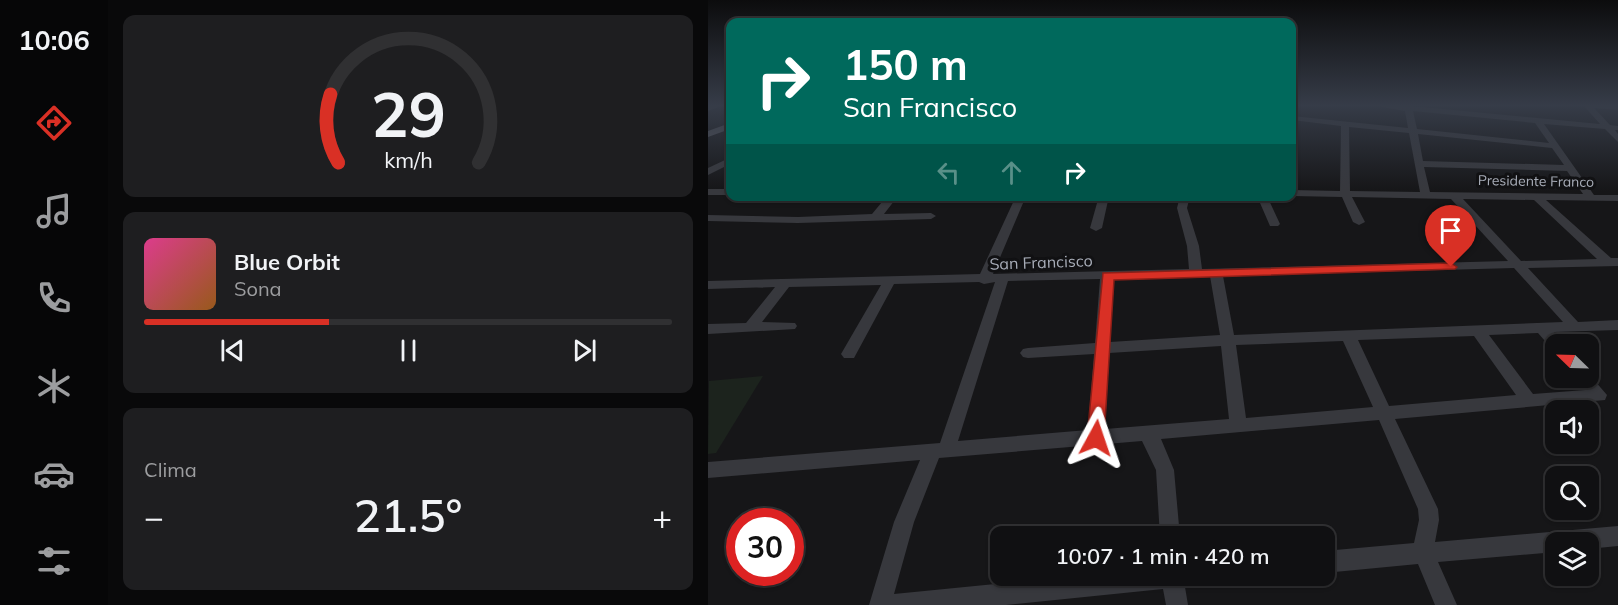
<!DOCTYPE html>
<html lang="es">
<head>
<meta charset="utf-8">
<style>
  :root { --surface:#101012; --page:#1e1e20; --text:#f1f3f6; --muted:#9c9d9f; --line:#303032; --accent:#d93025 }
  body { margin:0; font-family:Mulish,sans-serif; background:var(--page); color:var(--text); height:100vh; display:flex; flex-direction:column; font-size:22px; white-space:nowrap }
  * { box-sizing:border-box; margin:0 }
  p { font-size:20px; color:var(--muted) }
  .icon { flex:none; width:33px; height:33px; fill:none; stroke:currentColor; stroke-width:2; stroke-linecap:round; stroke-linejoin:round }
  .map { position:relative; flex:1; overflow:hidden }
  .sheet { display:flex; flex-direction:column; gap:15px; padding:15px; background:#09090a; width:600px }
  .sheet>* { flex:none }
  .top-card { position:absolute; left:18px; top:18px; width:570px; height:183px; border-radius:12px; box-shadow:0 2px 4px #0004,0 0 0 2px var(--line); background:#00695c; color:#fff; overflow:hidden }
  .needle { width:39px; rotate:293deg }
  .fabs { position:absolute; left:837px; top:334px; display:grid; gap:12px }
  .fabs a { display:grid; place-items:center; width:54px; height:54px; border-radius:12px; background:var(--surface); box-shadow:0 2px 4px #0004,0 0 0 2px var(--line); font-size:30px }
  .speed { position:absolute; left:18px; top:508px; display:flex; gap:12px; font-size:30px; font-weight:700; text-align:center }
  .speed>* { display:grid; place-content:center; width:78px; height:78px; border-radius:50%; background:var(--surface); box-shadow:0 2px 4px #0004,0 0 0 2px var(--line); line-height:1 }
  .speed .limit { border:9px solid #d22; background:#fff; color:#111 }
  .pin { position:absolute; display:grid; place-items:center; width:51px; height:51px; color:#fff; margin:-62px -26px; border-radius:50% 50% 50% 0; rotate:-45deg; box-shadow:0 0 6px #0007 }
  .pin .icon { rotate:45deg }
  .me { position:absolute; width:66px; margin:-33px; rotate:5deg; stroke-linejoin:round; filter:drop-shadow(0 0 4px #0008) }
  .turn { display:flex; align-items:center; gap:21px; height:126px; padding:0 18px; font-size:27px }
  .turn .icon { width:78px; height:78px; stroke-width:2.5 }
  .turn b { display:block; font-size:42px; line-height:51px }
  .lanes { display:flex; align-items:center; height:57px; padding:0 18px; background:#0003; justify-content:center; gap:30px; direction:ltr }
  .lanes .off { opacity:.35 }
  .big { font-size:45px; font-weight:600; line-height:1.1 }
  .sheet .card { flex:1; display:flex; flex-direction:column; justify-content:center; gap:9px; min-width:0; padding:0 21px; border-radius:12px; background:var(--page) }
  .sheet .dial { align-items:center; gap:0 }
  .dial svg { height:156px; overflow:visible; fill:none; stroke:var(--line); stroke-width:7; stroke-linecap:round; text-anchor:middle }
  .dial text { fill:var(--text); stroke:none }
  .song { display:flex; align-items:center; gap:18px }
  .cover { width:72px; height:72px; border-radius:9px; background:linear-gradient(135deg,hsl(330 70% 55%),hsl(30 70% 35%)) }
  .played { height:6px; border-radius:3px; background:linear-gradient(90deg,var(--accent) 35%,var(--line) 35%) }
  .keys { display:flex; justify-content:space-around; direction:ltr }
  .heat { display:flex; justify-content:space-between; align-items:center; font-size:33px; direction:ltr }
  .trip { position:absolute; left:282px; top:526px; width:345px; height:60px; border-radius:12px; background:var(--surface); box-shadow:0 2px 4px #0004,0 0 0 2px var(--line); font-weight:600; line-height:60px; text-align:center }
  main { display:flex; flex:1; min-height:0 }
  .tabs { display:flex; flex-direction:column; width:108px; justify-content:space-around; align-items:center; background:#060607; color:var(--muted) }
  .tabs .icon { width:42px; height:42px }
  .tabs .current { color:var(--accent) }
  .tabs b { font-size:27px; color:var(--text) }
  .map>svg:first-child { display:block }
  .green { fill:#1c231d }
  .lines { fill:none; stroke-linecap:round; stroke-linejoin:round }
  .minor { fill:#37383d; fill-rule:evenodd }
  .major { fill:#53555c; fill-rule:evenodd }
  .route { fill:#d93025; stroke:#8d1f18; stroke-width:1.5 }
  .labels { text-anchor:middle; stroke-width:6; stroke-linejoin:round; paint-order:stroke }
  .far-street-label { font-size:14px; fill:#a8adb8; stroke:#111113 }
  .street-label { font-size:16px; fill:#a8adb8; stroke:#111113 }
</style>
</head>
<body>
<main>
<nav class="tabs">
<b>10:06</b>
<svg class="icon current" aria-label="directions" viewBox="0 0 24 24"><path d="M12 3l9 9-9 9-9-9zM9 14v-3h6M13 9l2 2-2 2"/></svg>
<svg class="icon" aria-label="music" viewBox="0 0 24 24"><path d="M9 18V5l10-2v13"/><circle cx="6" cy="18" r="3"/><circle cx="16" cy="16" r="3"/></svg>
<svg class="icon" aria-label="phone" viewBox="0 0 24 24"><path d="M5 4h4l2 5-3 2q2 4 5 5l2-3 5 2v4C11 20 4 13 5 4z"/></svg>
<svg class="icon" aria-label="climate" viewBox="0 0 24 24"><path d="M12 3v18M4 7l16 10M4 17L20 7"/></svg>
<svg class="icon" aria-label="car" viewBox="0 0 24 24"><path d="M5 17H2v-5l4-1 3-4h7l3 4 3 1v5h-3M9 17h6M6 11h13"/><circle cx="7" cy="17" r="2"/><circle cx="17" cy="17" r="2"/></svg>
<svg class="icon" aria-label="filters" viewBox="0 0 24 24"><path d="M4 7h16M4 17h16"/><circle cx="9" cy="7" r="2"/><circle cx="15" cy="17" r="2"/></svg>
</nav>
<section class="sheet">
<div class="card dial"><svg viewBox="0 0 100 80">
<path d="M14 69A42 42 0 1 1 86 69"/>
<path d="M14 69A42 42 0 0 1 10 34" stroke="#d93025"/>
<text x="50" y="56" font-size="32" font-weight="700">29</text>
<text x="50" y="72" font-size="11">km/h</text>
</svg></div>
<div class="card">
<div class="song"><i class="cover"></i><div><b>Blue Orbit</b><p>Sona</p></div></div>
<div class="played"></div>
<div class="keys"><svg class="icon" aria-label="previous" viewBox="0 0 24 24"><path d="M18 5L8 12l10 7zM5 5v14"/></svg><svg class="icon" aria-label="pause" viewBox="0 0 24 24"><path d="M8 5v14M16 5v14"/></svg><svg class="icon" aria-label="next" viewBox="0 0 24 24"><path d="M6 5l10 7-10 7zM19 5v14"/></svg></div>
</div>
<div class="card"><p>Clima</p>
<div class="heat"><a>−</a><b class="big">21.5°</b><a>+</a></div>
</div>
</section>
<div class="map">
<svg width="910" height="605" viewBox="0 0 910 605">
  <rect width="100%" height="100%" fill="#161618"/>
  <path class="green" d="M55,376l-47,77 -8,1 1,-73z"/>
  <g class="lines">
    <path class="minor" d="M0,106h13l-13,5z
      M668,106h36l188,18 -16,-18h34v4l-24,-2 16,17 8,1v4h-3l3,4v8l-13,-13 -61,-5 50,71h24v6l-72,-1 65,58h7v8l-90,2 50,54 40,-2v10l-64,2 10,13h-8v5l-4,-1 -14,-16 -49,2 44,59 52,-4 -8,-12h11v-5l19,22 -2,5 -210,19 43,90 1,11 -4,22 183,-16v20l-30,3v-6h-32v9l-118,10 19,43h-22l-17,-41 -94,9v-22l90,-8 5,-23 -1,-11 -39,-89 -218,19 13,31 6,67h-20l-4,-67 -14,-29 -203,17 -25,64 -20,72 181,-18h121l-3,8 -8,3 3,18h-22l-3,-16 -157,16h-137l25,-83 26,-62 -212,18v-16l232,-19 55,-161 -11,2 -5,-2 -85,2 -40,74h-10l-3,-4 40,-69 -92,2 -27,35 33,1 2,3 -2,3 -87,5v-10l38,-1 29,-36 -67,2v-8l272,-7 36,-78h10l-33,78 196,-5 -2,-23 -10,-38 3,-12h10l-3,12 12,38 3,23 306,-8 -57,-62 -99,-2 13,25 -6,3 -6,-3 -11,-25 -50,-1v-6l48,1 1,-65 -49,-6v-4l116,12 -3,-17zM705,111l122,12 14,20 -132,-14zM641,127l60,6 11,59 -70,-1zM710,134l134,14 12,17 -141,-4zM716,167l143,4 16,23 -153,-2zM755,199l71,1 63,59 -76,2zM806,268l49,54 -329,13 -11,-59zM502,276l10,59 -110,7 3,-63zM392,279l-5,64 -67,5 -5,1 -3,4 3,4 5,1 66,-4 -6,76 -130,11 50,-160zM766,336l42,59 -127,11 -31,-66zM635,341l30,66 -127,11 -10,-73zM513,346l8,73 -124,10 4,-76z
      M17,160h5v4l-22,11v-7z
      M0,189h22v6h-22z
      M179,196h11l-14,18 47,-1 5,3 -5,3 -133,4 -90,-2v-6l90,2 74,-3z
      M391,196h10l-7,32 -6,3 -6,-3z
      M549,196h10l13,28 -2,2h-8z"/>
    <path class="major" d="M22,123v6l-22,8v-6z"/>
  </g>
  <linearGradient id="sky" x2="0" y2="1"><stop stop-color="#0c0c0d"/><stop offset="0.55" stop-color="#363c48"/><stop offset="1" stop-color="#363c48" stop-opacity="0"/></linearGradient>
  <rect width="910" height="191" fill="url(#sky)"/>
  <path class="route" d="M743,263l6,4 -2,2 -341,11 -10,158 -2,5 -6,2 -7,-2 -2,-5 16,-165z"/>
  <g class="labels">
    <g class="far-street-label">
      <text transform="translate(828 181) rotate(1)" y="5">Presidente Franco</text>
    </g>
    <g class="street-label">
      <text transform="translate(333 262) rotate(-2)" y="6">San Francisco</text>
    </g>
  </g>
</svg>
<div class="fabs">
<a><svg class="needle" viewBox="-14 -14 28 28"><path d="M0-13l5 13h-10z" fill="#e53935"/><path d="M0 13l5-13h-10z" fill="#9c9d9f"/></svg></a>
<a><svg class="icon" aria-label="sound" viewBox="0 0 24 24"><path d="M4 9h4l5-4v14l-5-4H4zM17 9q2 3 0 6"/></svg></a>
<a><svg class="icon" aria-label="search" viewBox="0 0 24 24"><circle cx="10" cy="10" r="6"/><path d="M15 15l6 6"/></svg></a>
<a><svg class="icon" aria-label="layers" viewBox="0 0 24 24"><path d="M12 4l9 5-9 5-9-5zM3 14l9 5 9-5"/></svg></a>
</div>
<div class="speed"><div class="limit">30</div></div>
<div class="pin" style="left:743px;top:267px;background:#d93025"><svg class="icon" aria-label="arrive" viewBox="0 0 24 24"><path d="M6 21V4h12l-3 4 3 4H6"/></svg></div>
<svg class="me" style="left:388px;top:438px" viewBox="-20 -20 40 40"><path d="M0-17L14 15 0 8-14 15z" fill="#d93025" stroke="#fff" stroke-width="4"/></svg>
<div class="trip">10:07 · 1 min · 420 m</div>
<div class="top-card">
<div class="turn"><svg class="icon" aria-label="right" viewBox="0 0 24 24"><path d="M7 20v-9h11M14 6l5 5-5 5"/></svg><div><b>150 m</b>San Francisco</div></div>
<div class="lanes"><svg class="icon off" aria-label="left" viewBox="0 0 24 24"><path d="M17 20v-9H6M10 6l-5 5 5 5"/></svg><svg class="icon off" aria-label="ahead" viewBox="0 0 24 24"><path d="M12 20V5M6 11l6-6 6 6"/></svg><svg class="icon" aria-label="right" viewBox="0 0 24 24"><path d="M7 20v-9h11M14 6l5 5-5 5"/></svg></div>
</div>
</div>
</main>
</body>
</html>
